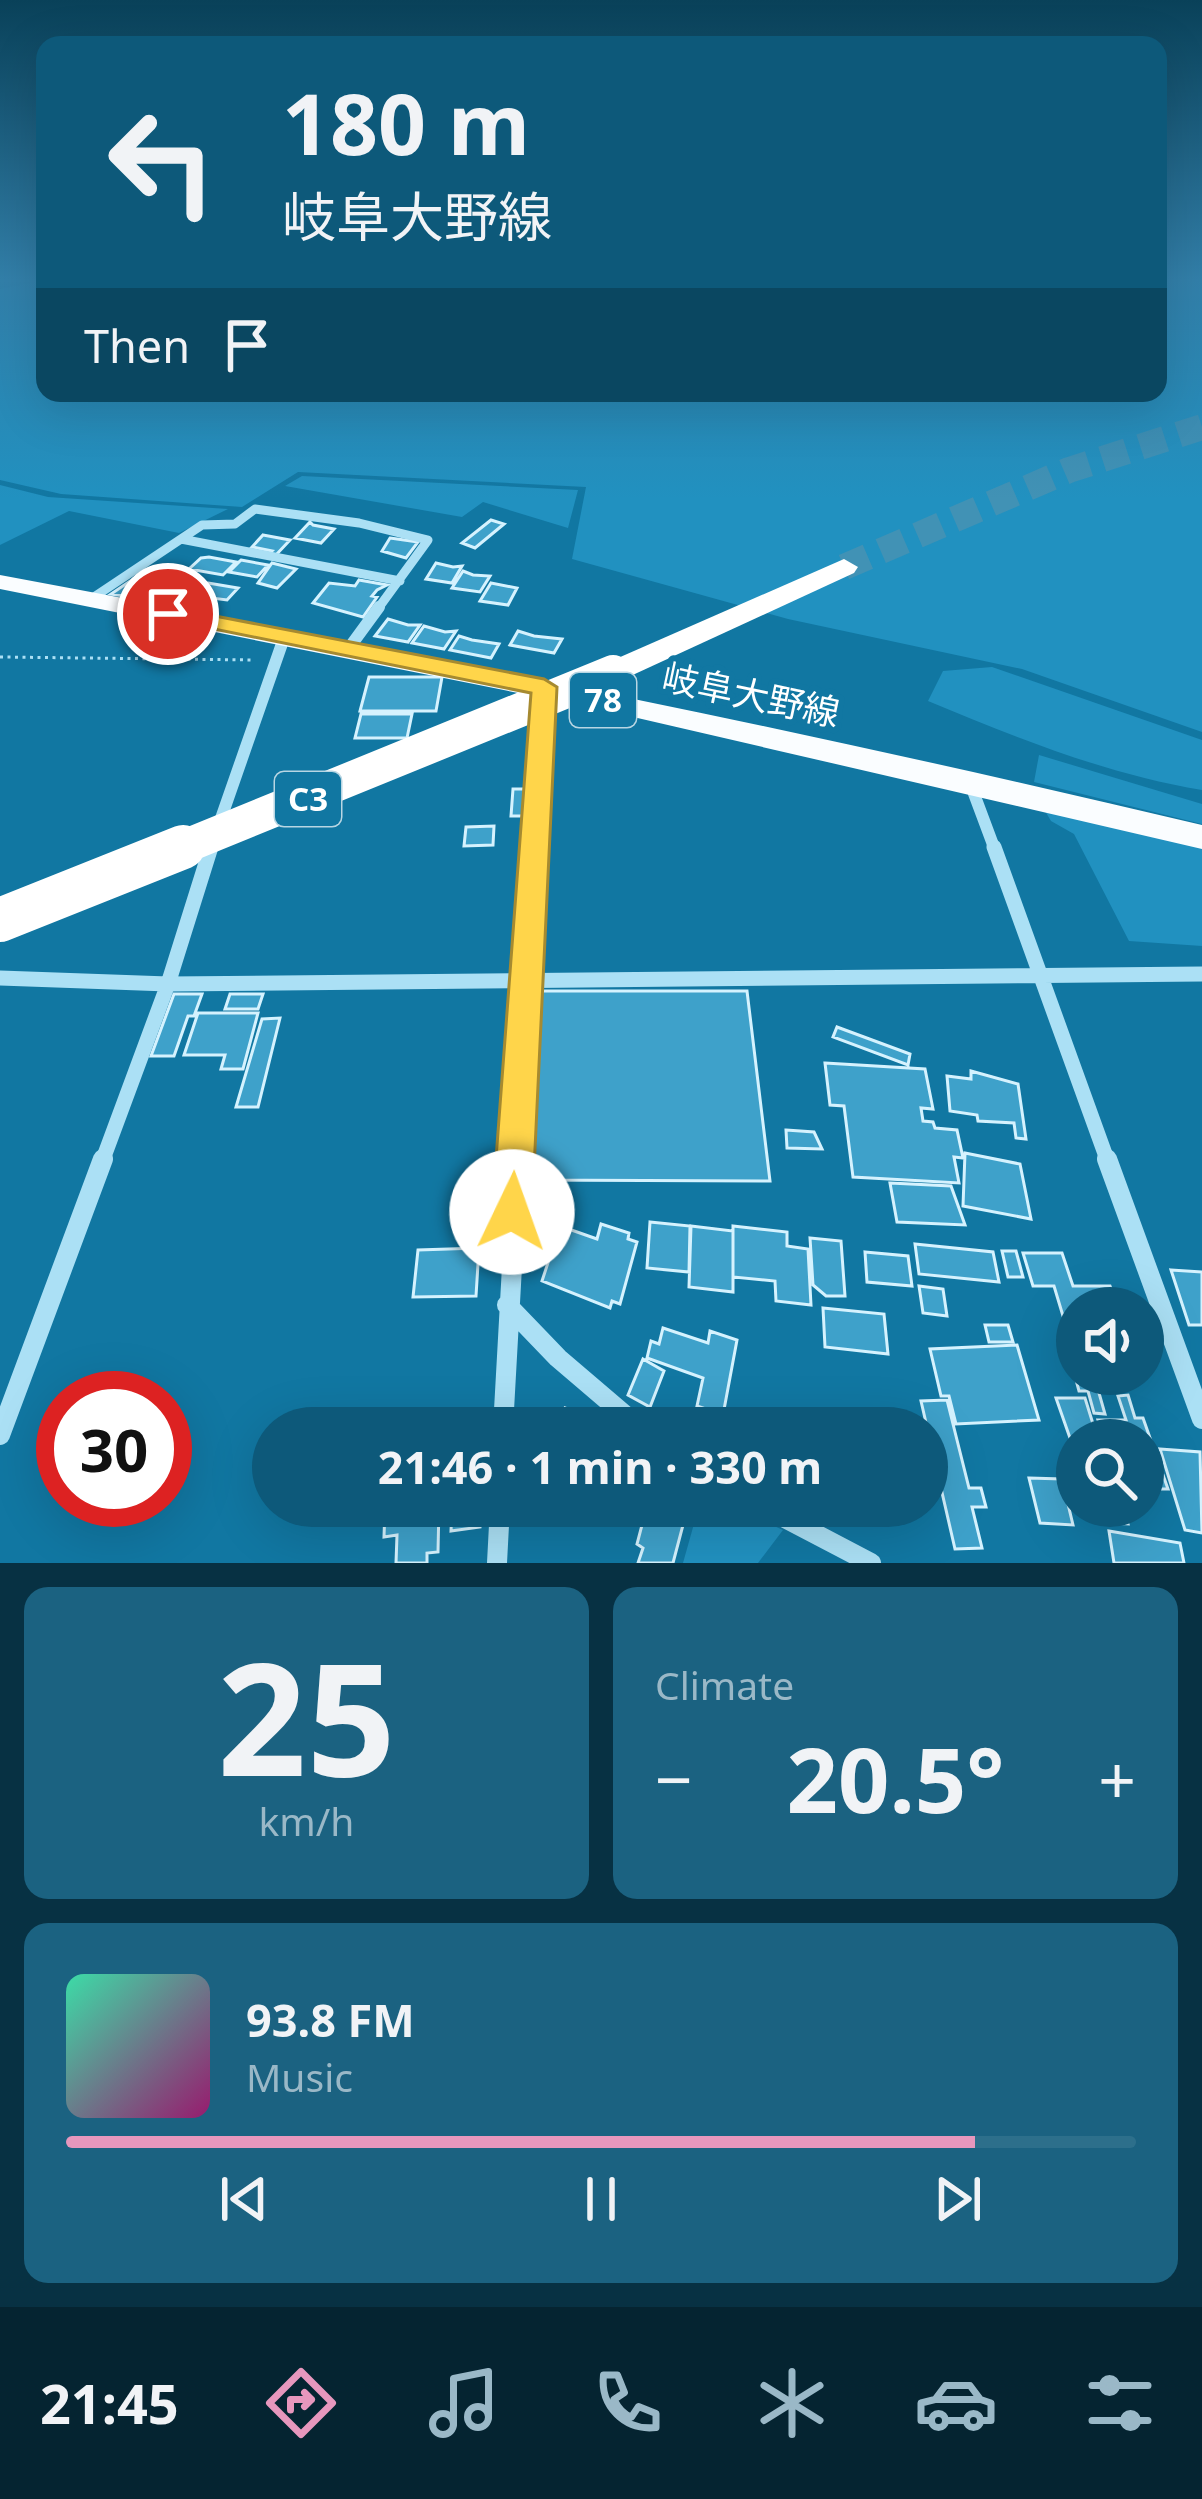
<!DOCTYPE html>
<html lang="en">
<head>
<meta charset="utf-8">
<style>
  :root { --surface:#0d597a; --page:#1b6281; --text:#f1f3f6; --muted:#9ab8c7; --line:#2d6f8b; --accent:#e797bd }
  body { margin:0; font-family:"Noto Sans","Noto Sans JP",sans-serif; background:var(--page); color:var(--text); height:100vh; display:flex; flex-direction:column; font-size:45px; white-space:nowrap }
  * { box-sizing:border-box; margin:0 }
  p { font-size:39px; color:var(--muted) }
  .icon { flex:none; width:66px; height:66px; fill:none; stroke:currentColor; stroke-width:2; stroke-linecap:round; stroke-linejoin:round }
  .map { position:relative; height:1563px; overflow:hidden }
  .sheet { display:flex; flex-direction:column; gap:24px; padding:24px; background:#073143; flex:1 }
  .sheet>* { flex:none }
  .top-card { position:absolute; left:36px; top:36px; width:1131px; height:366px; border-radius:24px; box-shadow:0 12px 48px #0002; background:#0d597a; color:var(--text); overflow:hidden }
  .controls { position:absolute; left:1056px; top:1287px; display:grid; gap:24px }
  .controls a { display:grid; place-items:center; width:108px; height:108px; border-radius:50%; background:var(--surface); box-shadow:0 12px 48px #0002; font-size:60px }
  .speed { position:absolute; left:36px; top:1371px; display:flex; gap:24px; font-size:60px; font-weight:700; text-align:center }
  .speed>* { display:grid; place-content:center; width:156px; height:156px; border-radius:50%; background:var(--surface); box-shadow:0 12px 48px #0002; line-height:1 }
  .speed .limit { border:18px solid #d22; background:#fff; color:#111 }
  .pin { position:absolute; display:grid; place-items:center; width:102px; height:102px; color:#fff; margin:-51px; border:6px solid #fff; border-radius:50%; box-shadow:0 3px 12px #0007 }
  .me { position:absolute; width:132px; margin:-66px; rotate:3deg; stroke-linejoin:round; filter:drop-shadow(0 0 9px #0008) }
  .turn { display:flex; align-items:center; gap:42px; height:252px; padding:0 48px; font-size:54px }
  .turn .icon { width:156px; height:156px; stroke-width:2.5 }
  .turn b { display:block; font-size:84px; line-height:102px }
  .then { display:flex; align-items:center; height:114px; padding:0 48px; background:#0003; gap:24px; font-size:45px }
  .big { font-size:90px; font-weight:700; line-height:1.1 }
  .sheet .card { flex:1; display:flex; flex-direction:column; justify-content:center; gap:18px; min-width:0; padding:0 42px; border-radius:24px; background:var(--page) }
  .sheet .dial { align-items:center; gap:0 }
  .dial b { font-size:156px; line-height:1 }
  .song { display:flex; align-items:center; gap:36px }
  .cover { width:144px; height:144px; border-radius:18px; background:linear-gradient(135deg,hsl(160 70% 55%),hsl(320 70% 35%)) }
  .played { height:12px; border-radius:6px; background:linear-gradient(90deg,var(--accent) 85%,var(--line) 85%) }
  .keys { display:flex; justify-content:space-around; direction:ltr }
  .heat { display:flex; justify-content:space-between; align-items:center; font-size:66px; direction:ltr }
  .sheet .tiles { flex:1; display:grid; gap:24px; grid-template-columns:1fr 1fr }
  .card:last-child { grid-column:span 2 }
  .trip { position:absolute; left:252px; top:1407px; width:696px; height:120px; border-radius:60px; background:var(--surface); box-shadow:0 12px 48px #0002; font-weight:700; line-height:120px; text-align:center }
  .tab-bar { display:flex; height:192px; justify-content:space-around; align-items:center; background:#052431; color:var(--muted) }
  .tab-bar .icon { width:84px; height:84px }
  .tab-bar .active { color:var(--accent) }
  .tab-bar b { font-size:54px; color:var(--text) }
  .map>svg:first-child { display:block }
  .green { fill:#2191c0 }
  .building { fill:#3ea1ca; stroke:#d5f2fe; stroke-width:3 }
  .lines { fill:none; stroke-linecap:round; stroke-linejoin:round }
  .highway-tunnel { stroke:#4192b5; stroke-width:26; stroke-dasharray:26 14; stroke-linecap:butt }
  .path { stroke:#abe0f5; stroke-width:3; stroke-dasharray:3 4.5; stroke-linecap:butt }
  .street-far3 { stroke:#abe0f5; stroke-width:9 }
  .street-far2 { stroke:#abe0f5; stroke-width:12 }
  .street-far1 { stroke:#abe0f5; stroke-width:15 }
  .street { stroke:#abe0f5; stroke-width:20 }
  .primary { fill:#fafdff; fill-rule:evenodd }
  .highway { fill:#fff; fill-rule:evenodd }
  .highway-bridge-far1 { stroke:#fff; stroke-width:34 }
  .highway-bridge { stroke:#fff; stroke-width:44 }
  .route { fill:#ffd54a; stroke:#a68a30; stroke-width:3 }
  .labels { text-anchor:middle; stroke-width:12; stroke-linejoin:round; paint-order:stroke }
  .shield { fill:#1177a2; stroke:#b8d6e3; stroke-width:3 }
  .shield-label { font-size:33px; font-weight:bold; fill:#fff }
  .street-label { font-size:36px; fill:#fff; stroke:#1177a2 }
</style>
</head>
<body>
<div class="map">
<svg width="1202" height="1563" viewBox="0 0 1202 1563">
  <rect width="100%" height="100%" fill="#1177a2"/>
  <path class="green" d="M45,280v113h1113v-113h44v452l-180,-63 -234,-50 -216,-60 14,-72 -288,-15 -56,35 -181,-13 -61,-14v-191z
    M302,476l276,14 -10,38 -85,-26 -21,15 -177,-31z
    M0,485l48,12 180,12 -49,24 -110,-22 -69,34z
    M992,667l210,73v50c-96,-16 -185,-52 -274,-89l15,-30z
    M1039,755l163,49v20l-168,-42z
    M1042,806l160,40v100l-73,-5 -55,-107 -23,-13z
    M699,1506h31l53,24 -25,33h-75z"/>
  <path class="building" d="M491,520l13,4 -29,24 -13,-5z
    M310,522l3,3 21,4 -13,14 -26,-5z
    M263,535l27,5 -15,16 -7,-1 4,-4 -20,-4z
    M390,538l28,4 -12,16 -24,-7z
    M201,558l8,-1 27,5 -13,13 -34,-6z
    M241,560l27,5 -11,12 -28,-5z
    M272,563l24,6 -19,19 -19,-5z
    M436,563l17,4 9,-1 -10,17 -26,-4z
    M145,571l13,2 -34,23 -13,-2z
    M463,571l10,4 17,1 -10,16 -28,-4z
    M169,576l32,6 -20,12 -26,-5z
    M359,580l28,5 -10,5 -5,6 5,1 -14,20 -50,-14 16,-20 26,3z
    M208,583l30,5 -11,12 -32,-4z
    M491,583l26,5 -9,17 -28,-4z
    M388,619l20,6h12l-12,17 -33,-6z
    M424,626l21,6 11,-1 -12,18 -32,-6z
    M518,631l16,5 28,3 -8,14 -44,-8z
    M459,636l13,4 27,4 -8,14 -41,-8z
    M369,677h73l-6,34h-76z
    M361,714h51l-5,24h-52z
    M513,789h16l-2,27h-16z
    M494,826l-1,19 -29,1 2,-19z
    M536,991h211l23,190 -245,-1z
    M174,994h28l-8,22h-6l-14,40h-23z
    M230,994h33l-5,15h-33z
    M198,1013h60l-15,56h-22l4,-14h-41z
    M280,1018l-22,89h-22l26,-88z
    M837,1027l73,27 -2,11 -75,-28z
    M825,1063l100,6 8,40 -12,-1 2,13 10,1 2,6 22,2 6,28 -9,-1 5,26 -106,-6 -9,-71 -14,-1z
    M971,1071l47,13 8,55 -10,-1 -2,-15 -36,-2 -1,-6 -27,-4 -3,-35 24,3z
    M786,1130l28,2 8,17 -35,-1z
    M965,1153l55,11 11,55 -68,-13z
    M890,1183l61,3 14,39 -68,-3z
    M650,1222l40,4 -1,46 -42,-4z
    M601,1224l28,9 -1,6 9,3 -17,62 -8,-3 -2,7 -68,-27 18,-55 37,13z
    M691,1226l42,5v61l-44,-5z
    M733,1226l54,6v14l21,3 3,56 -35,-4 -1,-20 -42,-4z
    M810,1238l31,3 4,55h-19l-13,-11z
    M915,1244l78,8 6,30 -80,-8z
    M479,1248l-3,48 -63,1 5,-47z
    M1002,1251h14l7,26h-15z
    M865,1252l43,4 4,30 -45,-4z
    M1023,1253h39l11,33h37l8,22h-41v28h-8l-15,-50h-21z
    M1171,1270l31,2v53h-13z
    M919,1286l24,3 4,27 -24,-3z
    M823,1308l61,6 4,40 -63,-7z
    M985,1325h23l5,17h-24z
    M663,1328l45,15 2,-12 27,9 -14,75 -26,-9 6,-28 -56,-20 4,-17 8,3z
    M1065,1339h8l4,35h7l15,19 6,21 -11,-1 -6,-22h-9z
    M1017,1345l22,75 -83,4 -7,-28h-8l-11,-47z
    M643,1359l21,12 -14,36 -22,-12z
    M1128,1395l7,23h8l25,71h-25v-49h-38l-7,-20h28l-8,-24z
    M1056,1398h29l13,42h-21v18z
    M947,1400l22,88h12l5,19h-14l10,41 -27,1 -34,-148z
    M565,1408l23,10 3,-8 25,12 -2,6h-56z
    M1160,1449l40,3 2,81 -17,-3z
    M1029,1478l33,1 11,46 -33,-2z
    M439,1506l-1,46 -11,1v10h-31l1,-28 -13,2 1,-30z
    M452,1506h28v21l-29,4z
    M647,1506h41l-15,57h-35l5,-15 -6,-4z
    M1090,1506l34,2 4,16 -34,-2z
    M1109,1531l71,12 4,20h-70z"/>
  <g class="lines">
    <path class="highway-tunnel" d="M844,567l225,-97 133,-43"/>
    <path class="path" d="M0,657l255,3"/>
    <path class="street-far3" d="M181,539l219,42
      M91,599l111,-74 33,-1 20,-15 104,14 69,17 -51,70"/>
    <path class="street-far2" d="M349,648l30,-41
      M970,783l25,67
      M210,850l75,-215
      M535,850l8,-144"/>
    <path class="street-far1" d="M994,847l114,315
      M0,978l168,6 1034,-10
      M102,1162l66,-178 43,-137
      M518,1162l17,-315"/>
    <path class="street" d="M1107,1159l95,260
      M507,1305l51,53 82,70
      M503,1428l15,-269
      M0,1435l103,-276
      M762,1506l109,57
      M497,1563l3,-57"/>
    <path class="primary" d="M0,575c403,75 804,155 1202,250v24l-599,-139 -603,-121z"/>
    <path class="highway" d="M844,559l14,8 -4,6 -230,106h-22l-5,-7 5,-7z"/>
    <path class="highway-bridge-far1" d="M176,850l437,-178"/>
    <path class="highway-bridge" d="M0,920l183,-73"/>
  </g>
  <linearGradient id="sky" x2="0" y2="1"><stop stop-color="#094159"/><stop offset="0.56" stop-color="#327fa9"/><stop offset="1" stop-color="#327fa9" stop-opacity="0"/></linearGradient>
  <rect width="1202" height="499" fill="url(#sky)"/>
  <path class="route" d="M168,607l376,72 13,8 -25,525 -6,14 -14,6 -14,-6 -6,-14 39,-519 -371,-75v-9z"/>
  <g class="labels">
    <g class="shield">
      <rect x="570" y="673" width="66" height="54" rx="9"/>
      <rect x="275" y="772" width="66" height="54" rx="9"/>
    </g>
    <g class="shield-label">
      <text x="603" y="712">78</text>
      <text x="308" y="811">C3</text>
    </g>
    <g class="street-label">
      <text transform="translate(751 695) rotate(12)" y="13">岐阜大野線</text>
    </g>
  </g>
</svg>
<div class="controls">
<a><svg class="icon" aria-label="sound" viewBox="0 0 24 24"><path d="M4 9h4l5-4v14l-5-4H4zM17 9q2 3 0 6"/></svg></a>
<a><svg class="icon" aria-label="search" viewBox="0 0 24 24"><circle cx="10" cy="10" r="6"/><path d="M15 15l6 6"/></svg></a>
</div>
<div class="speed"><div class="limit">30</div></div>
<div class="pin" style="left:168px;top:614px;background:#d93025"><svg class="icon" aria-label="arrive" viewBox="0 0 24 24"><path d="M6 21V4h12l-3 4 3 4H6"/></svg></div>
<svg class="me" style="left:512px;top:1212px" viewBox="-20 -20 40 40"><circle r="19" fill="#fff"/><path d="M0-13L10 11 0 6-10 11z" fill="#ffd54a"/></svg>
<div class="trip">21:46 · 1 min · 330 m</div>
<div class="top-card">
<div class="turn"><svg class="icon" aria-label="left" viewBox="0 0 24 24"><path d="M17 20v-9H6M10 6l-5 5 5 5"/></svg><div><b>180 m</b>岐阜大野線</div></div>
<div class="then">Then<svg class="icon" aria-label="arrive" viewBox="0 0 24 24"><path d="M6 21V4h12l-3 4 3 4H6"/></svg></div>
</div>
</div>
<section class="sheet">
<div class="tiles">
<div class="card dial"><b>25</b><p>km/h</p></div>
<div class="card"><p>Climate</p>
<div class="heat"><a>−</a><b class="big">20.5°</b><a>+</a></div>
</div>
<div class="card">
<div class="song"><i class="cover"></i><div><b>93.8 FM</b><p>Music</p></div></div>
<div class="played"></div>
<div class="keys"><svg class="icon" aria-label="previous" viewBox="0 0 24 24"><path d="M18 5L8 12l10 7zM5 5v14"/></svg><svg class="icon" aria-label="pause" viewBox="0 0 24 24"><path d="M8 5v14M16 5v14"/></svg><svg class="icon" aria-label="next" viewBox="0 0 24 24"><path d="M6 5l10 7-10 7zM19 5v14"/></svg></div>
</div>
</div>
</section>
<nav class="tab-bar">
<b>21:45</b>
<svg class="icon active" aria-label="directions" viewBox="0 0 24 24"><path d="M12 3l9 9-9 9-9-9zM9 14v-3h6M13 9l2 2-2 2"/></svg>
<svg class="icon" aria-label="music" viewBox="0 0 24 24"><path d="M9 18V5l10-2v13"/><circle cx="6" cy="18" r="3"/><circle cx="16" cy="16" r="3"/></svg>
<svg class="icon" aria-label="phone" viewBox="0 0 24 24"><path d="M5 4h4l2 5-3 2q2 4 5 5l2-3 5 2v4C11 20 4 13 5 4z"/></svg>
<svg class="icon" aria-label="climate" viewBox="0 0 24 24"><path d="M12 3v18M4 7l16 10M4 17L20 7"/></svg>
<svg class="icon" aria-label="car" viewBox="0 0 24 24"><path d="M5 17H2v-5l4-1 3-4h7l3 4 3 1v5h-3M9 17h6M6 11h13"/><circle cx="7" cy="17" r="2"/><circle cx="17" cy="17" r="2"/></svg>
<svg class="icon" aria-label="filters" viewBox="0 0 24 24"><path d="M4 7h16M4 17h16"/><circle cx="9" cy="7" r="2"/><circle cx="15" cy="17" r="2"/></svg>
</nav>
</body>
</html>
